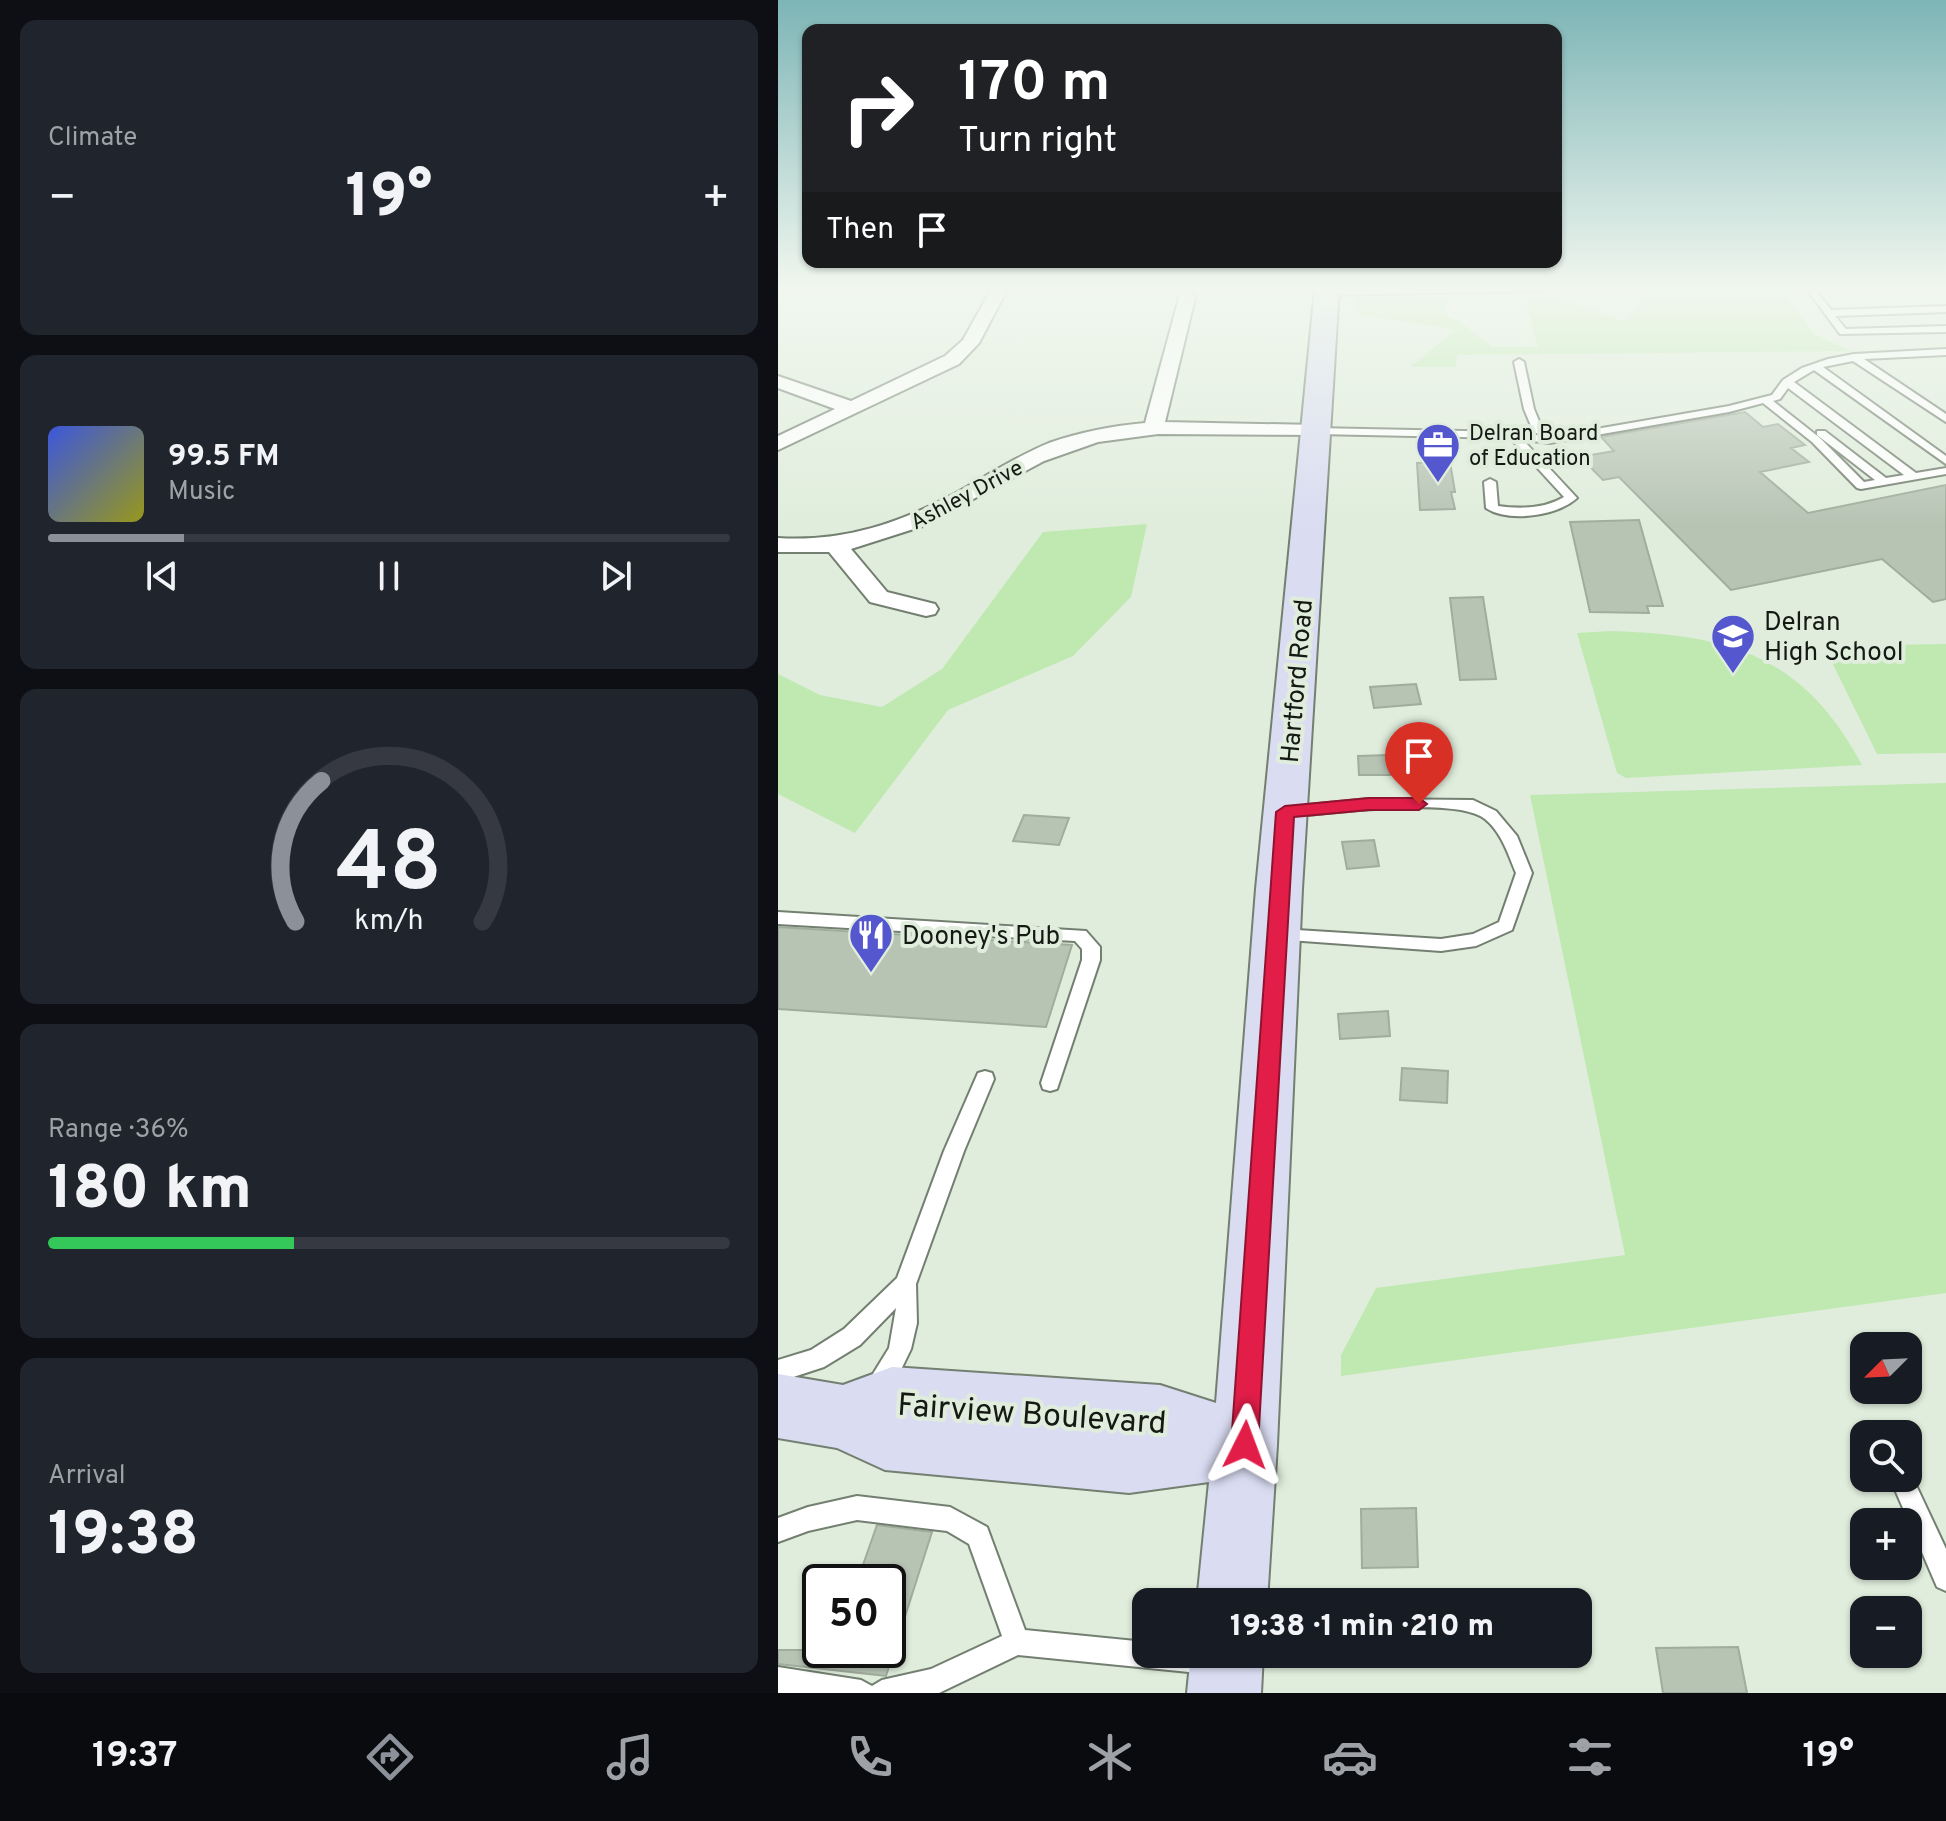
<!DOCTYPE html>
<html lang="en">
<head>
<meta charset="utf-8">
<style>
  :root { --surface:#171b24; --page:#20242c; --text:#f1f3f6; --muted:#9ea1a6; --line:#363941; --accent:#8c9099 }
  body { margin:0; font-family:Overpass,sans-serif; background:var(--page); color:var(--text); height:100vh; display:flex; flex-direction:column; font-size:30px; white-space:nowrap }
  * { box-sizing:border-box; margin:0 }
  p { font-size:26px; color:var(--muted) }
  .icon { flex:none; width:44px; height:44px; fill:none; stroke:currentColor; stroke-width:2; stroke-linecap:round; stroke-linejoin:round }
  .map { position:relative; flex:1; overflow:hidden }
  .sheet { display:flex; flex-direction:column; gap:20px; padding:20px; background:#0d0f14; width:778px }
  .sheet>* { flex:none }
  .banner { position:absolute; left:24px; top:24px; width:760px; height:244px; border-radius:16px; box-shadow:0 2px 6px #0004; background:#202124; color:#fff; overflow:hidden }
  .needle { width:52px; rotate:246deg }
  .controls { position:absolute; left:1072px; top:1332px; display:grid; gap:16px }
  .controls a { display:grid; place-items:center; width:72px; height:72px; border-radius:16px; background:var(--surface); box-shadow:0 2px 6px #0004; font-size:40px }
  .speed { position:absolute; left:24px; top:1564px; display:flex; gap:16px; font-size:40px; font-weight:700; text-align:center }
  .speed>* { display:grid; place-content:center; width:104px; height:104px; border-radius:50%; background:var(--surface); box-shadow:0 2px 6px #0004; line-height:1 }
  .speed .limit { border:4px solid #111; border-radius:12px; background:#fff; color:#111 }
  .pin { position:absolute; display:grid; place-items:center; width:68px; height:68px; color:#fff; margin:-82px -34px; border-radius:50% 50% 50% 0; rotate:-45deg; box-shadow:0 0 8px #0007 }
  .pin .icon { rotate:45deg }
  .me { position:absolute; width:88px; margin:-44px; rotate:3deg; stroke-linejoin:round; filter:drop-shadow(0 0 6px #0008) }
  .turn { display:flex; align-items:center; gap:28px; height:168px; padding:0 24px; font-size:36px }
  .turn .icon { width:104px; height:104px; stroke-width:2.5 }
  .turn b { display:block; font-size:56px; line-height:68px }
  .then { display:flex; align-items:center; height:76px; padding:0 24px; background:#0003; gap:16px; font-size:30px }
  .big { font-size:60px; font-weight:800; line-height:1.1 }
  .sheet .tile { flex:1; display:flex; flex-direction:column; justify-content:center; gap:12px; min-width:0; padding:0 28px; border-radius:16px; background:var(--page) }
  .sheet .dial { align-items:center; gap:0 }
  .dial svg { height:208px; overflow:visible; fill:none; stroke:var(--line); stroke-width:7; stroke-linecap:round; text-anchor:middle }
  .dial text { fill:var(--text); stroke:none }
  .song { display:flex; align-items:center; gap:24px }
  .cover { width:96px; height:96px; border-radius:12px; background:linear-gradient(135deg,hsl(230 70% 55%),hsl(60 70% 35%)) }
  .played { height:8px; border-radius:4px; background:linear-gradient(90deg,var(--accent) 20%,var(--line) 20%) }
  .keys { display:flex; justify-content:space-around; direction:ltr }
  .heat { display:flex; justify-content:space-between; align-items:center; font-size:44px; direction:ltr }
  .charge { height:12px; border-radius:6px; background:linear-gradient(90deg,#34c759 36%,var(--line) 0) }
  .trip { position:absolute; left:354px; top:1588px; width:460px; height:80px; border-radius:16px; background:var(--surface); box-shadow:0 2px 6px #0004; font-weight:800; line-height:80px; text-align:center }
  .dock { display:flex; height:128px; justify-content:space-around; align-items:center; background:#090b0e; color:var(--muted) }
  .dock .icon { width:56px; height:56px }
  .dock .active { color:var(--accent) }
  .dock b { font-size:36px; color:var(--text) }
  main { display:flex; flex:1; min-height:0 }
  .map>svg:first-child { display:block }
  .green { fill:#bfe9b1 }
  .building { fill:#b7c4b4; stroke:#a0ac9c; stroke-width:2 }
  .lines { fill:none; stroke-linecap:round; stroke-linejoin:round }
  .lane-casing { stroke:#737f70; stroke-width:4 }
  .street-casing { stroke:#737f70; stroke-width:4 }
  .secondary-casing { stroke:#737f70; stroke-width:4 }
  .lane { fill:#fff; fill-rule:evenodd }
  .street { fill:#fff; fill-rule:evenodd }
  .secondary { fill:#dadcf2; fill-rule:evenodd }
  .route { fill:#e11d48; stroke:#92132f; stroke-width:2 }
  .labels { text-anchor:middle; stroke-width:8; stroke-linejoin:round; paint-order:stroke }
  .far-poi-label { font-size:22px; fill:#141913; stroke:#e0eddc; text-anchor:start }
  .far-street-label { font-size:22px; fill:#141913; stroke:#e0eddc }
  .poi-label { font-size:26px; fill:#141913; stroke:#e0eddc; text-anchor:start }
  .street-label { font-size:26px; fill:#141913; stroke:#e0eddc }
  .near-street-label { font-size:32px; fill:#141913; stroke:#e0eddc }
</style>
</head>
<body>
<main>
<section class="sheet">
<div class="tile"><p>Climate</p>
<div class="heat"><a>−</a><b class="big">19°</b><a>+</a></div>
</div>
<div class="tile">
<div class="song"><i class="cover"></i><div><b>99.5 FM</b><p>Music</p></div></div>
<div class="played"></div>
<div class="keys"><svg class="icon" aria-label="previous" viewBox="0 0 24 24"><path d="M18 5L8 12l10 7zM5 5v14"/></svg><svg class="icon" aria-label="pause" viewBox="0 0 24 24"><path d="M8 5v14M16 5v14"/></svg><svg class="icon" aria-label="next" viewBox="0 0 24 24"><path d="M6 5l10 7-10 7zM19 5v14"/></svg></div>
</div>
<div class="tile dial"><svg viewBox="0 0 100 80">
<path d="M14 69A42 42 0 1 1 86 69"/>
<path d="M14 69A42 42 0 0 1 24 15" stroke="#8c9099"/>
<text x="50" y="56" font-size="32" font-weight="700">48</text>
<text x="50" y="72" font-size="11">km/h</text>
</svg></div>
<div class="tile"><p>Range · 36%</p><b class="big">180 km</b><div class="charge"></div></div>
<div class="tile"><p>Arrival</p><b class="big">19:38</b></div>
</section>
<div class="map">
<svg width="1168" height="1693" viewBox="0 0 1168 1693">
  <rect width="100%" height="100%" fill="#e0eddc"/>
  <path class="green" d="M879,288h37l2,4c29,2 54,-4 83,-4l36,47 37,16 -395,4 -1,12h-46l46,-37 -100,-16 -1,-17 94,2 -6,15 17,8 32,25h46l-14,-50 47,5 52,19z
    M369,524l-16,73 -58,59 -125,54 -93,123 -77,-39v-120l42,21 62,12 60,-38 101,-137z
    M834,631c118,4 191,24 250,134l-236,13 -9,-5 -40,-140z
    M1168,644v109l-69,1 -53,-108z
    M1168,783v510l-605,83v-21l35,-67 249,-33 -95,-460z"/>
  <path class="building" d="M967,412l18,15 15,-3 27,21 -14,3 18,14 -49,10 48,41 138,-28v114l-13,3 -51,-43 -151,31 -112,-113 -16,3 -23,-23 34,-6 -13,-14z
    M672,462l5,30h-4l4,17 -35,1 -3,-47z
    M861,520l24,86h-16l2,7 -59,-1 -20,-90z
    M705,597l13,82 -36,1 -10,-82z
    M638,684l5,20 -47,4 -4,-21z
    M610,755l2,20h-31l-1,-19z
    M246,815l45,3 -10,27 -46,-4z
    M596,840l5,26 -32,3 -5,-27z
    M0,927l294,18 -26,82 -268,-18z
    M610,1011l2,25 -50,3 -2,-25z
    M624,1068l46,3 -1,32 -47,-3z
    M638,1508l2,59 -56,1 -1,-59z
    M99,1525l55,7 -46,144 -108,-12v-14h110v-68h-31z
    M960,1647l9,46h-84l-7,-45z"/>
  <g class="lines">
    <g class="lane-casing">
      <path id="lane" d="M630,288h139l-4,3 -216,4 -4,-3 4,-3z
        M1028,288h8l17,22 115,-4v6l-111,4 11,13 100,-3v6l-106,2z
        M1168,349v6l-82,4 82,55v8l-93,-61 -30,6 123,89v8l-132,-94 -20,12 122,91 30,-5v6l-85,15 -4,-1 -45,-46 -49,-39 -34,9 -179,31 -27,-3 54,58c-20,18 -68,25 -91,10l-2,-26 6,-3 6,3 2,24c22,3 46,3 66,-9l-54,-59 -194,-4 -5,-3 5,-3 197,4 37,5 179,-31 43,-11 11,-15 19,-12 26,-9 26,-5zM1010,388l116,87 -18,3 -61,-47h-8v4l58,45 -11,2 -44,-44 -47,-37 7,-2z
        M741,359l5,3 10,47 9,22 -1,2h-8l-10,-24 -10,-47z
        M591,799l104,1 23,11 21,25 15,37 -20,57 -36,16 -35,5 -166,-12 -3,-4 3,-4 6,-2 160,10 32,-5 26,-12 17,-49c-8,-19 -14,-40 -31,-54 -27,-23 -158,-6 -197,-2l-8,-5 8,-5z
        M0,912l308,19 14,16v13l-43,129 -7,2 -7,-2 -2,-6 41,-123v-11l-7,-8 -297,-17z
        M207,1071l7,2 2,6 -30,72 -48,133 1,39 -6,26 -15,31 -9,10 -8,3 -8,-3 -3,-8 21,-34 7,-40 -36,37 -36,22 -46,15v-22l33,-10 33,-21 53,-51 47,-127 34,-78z
        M1130,1468l38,81v42l-9,-4 -47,-109h18z
        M79,1496l93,11 37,20 38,103 121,12v12h73l3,7 -4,9 -9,4 -191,-19 -79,38h-161v-26l83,13 11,6 10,-6 49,-11 71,-33 -33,-92 -22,-13 -90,-11 -49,11 -30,11v-24l30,-11z"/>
    </g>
    <g class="street-casing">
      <path id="street" d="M214,288h16l-29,55 -20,21 -181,86v-14l57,-27 -57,-21v-12l73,25 94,-45 18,-16z
        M395,288h16l6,10 -30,124 151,3 7,2 3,4 -3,4 -165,-1 -60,8 -54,19 -121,65 -72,23 36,43 48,12 3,5 -3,5 -9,2 -56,-14 -41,-50h-51v-14c67,4 122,-15 180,-46 30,-17 59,-36 91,-49 31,-11 63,-17 96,-20l34,-125z"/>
    </g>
    <g class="secondary-casing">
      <path id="secondary" d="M537,288h24l-37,601 -25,556 -10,157h-70l12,-120 -80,11 -244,-23 -48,-22 -59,-10v-64l65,11 49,-18 268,18 56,18 40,-514z
        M413,1654h72l-2,39h-74z"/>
    </g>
    <use href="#lane" class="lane"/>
    <use href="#street" class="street"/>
    <use href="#secondary" class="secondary"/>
  </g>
  <linearGradient id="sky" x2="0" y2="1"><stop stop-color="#7db5b6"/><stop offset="0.55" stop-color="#f1f7ef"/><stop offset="1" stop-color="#f1f7ef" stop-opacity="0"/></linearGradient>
  <rect width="1168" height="525" fill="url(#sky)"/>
  <path class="route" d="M591,798h50l8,6 -8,6h-50l-75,7 -36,628 -4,9 -9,4 -10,-4 -4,-9 45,-633 9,-6z"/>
  <defs>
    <g id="office-pin" transform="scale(2.3)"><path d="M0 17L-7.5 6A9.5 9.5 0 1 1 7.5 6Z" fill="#5457ce" stroke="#e0eddc"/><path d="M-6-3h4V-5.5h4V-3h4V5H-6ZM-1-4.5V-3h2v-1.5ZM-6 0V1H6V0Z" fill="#fff"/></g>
    <g id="school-pin" transform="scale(2.3)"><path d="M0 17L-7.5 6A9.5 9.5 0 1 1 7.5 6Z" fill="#5457ce" stroke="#e0eddc"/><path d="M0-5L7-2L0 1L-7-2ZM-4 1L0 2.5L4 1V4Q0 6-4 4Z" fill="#fff"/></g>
    <g id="restaurant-pin" transform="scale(2.3)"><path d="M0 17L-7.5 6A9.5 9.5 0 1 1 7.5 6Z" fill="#5457ce" stroke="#e0eddc"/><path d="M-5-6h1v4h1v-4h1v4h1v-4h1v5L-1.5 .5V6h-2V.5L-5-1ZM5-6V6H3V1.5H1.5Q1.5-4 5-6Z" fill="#fff"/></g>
  </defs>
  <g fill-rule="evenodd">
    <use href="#office-pin" x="660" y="445"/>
    <use href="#school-pin" x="955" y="636"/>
    <use href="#restaurant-pin" x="93" y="935"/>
  </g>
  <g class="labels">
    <g class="far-poi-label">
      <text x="691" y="440">Delran Board<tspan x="691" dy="25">of Education</tspan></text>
    </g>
    <g class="far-street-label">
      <text transform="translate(188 494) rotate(-28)" y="8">Ashley Drive</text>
    </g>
    <g class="poi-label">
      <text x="986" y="630">Delran<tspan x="986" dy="30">High School</tspan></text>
      <text x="124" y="944">Dooney's Pub</text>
    </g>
    <g class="street-label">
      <text transform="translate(518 681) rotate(-85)" y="9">Hartford Road</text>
    </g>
    <g class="near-street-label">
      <text transform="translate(254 1413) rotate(4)" y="11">Fairview Boulevard</text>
    </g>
  </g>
</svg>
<div class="controls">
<a><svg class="needle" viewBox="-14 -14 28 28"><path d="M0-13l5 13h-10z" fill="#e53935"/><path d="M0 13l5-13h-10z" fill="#9ea1a6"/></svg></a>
<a><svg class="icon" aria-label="search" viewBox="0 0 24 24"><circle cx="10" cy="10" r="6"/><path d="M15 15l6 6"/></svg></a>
<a>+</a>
<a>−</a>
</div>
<div class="speed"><div class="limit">50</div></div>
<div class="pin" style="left:641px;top:804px;background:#d93025"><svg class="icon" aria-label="arrive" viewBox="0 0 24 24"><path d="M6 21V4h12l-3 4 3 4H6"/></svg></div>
<svg class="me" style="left:467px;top:1445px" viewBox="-20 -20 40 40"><path d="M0-17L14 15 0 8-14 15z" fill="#e11d48" stroke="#fff" stroke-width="4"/></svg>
<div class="trip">19:38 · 1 min · 210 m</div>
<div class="banner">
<div class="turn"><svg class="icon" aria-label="right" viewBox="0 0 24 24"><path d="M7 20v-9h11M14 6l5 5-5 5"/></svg><div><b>170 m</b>Turn right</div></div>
<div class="then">Then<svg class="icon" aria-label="arrive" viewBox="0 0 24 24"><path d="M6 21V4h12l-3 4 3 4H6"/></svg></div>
</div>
</div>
</main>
<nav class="dock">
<b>19:37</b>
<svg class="icon active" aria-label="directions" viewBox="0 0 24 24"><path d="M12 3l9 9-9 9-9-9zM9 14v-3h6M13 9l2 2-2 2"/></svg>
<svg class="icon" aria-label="music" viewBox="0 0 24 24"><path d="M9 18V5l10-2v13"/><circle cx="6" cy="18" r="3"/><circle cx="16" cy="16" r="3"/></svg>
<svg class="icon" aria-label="phone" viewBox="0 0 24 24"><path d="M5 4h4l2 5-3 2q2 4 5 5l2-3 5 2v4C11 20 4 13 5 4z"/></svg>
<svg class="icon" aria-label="climate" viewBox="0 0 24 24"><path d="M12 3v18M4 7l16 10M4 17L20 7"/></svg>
<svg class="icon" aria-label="car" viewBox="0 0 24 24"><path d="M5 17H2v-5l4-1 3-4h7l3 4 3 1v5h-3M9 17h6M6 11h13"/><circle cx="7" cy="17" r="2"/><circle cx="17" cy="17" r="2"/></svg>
<svg class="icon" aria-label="filters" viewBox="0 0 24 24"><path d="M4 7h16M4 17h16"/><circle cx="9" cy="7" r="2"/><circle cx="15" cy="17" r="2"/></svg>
<b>19°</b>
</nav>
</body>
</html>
